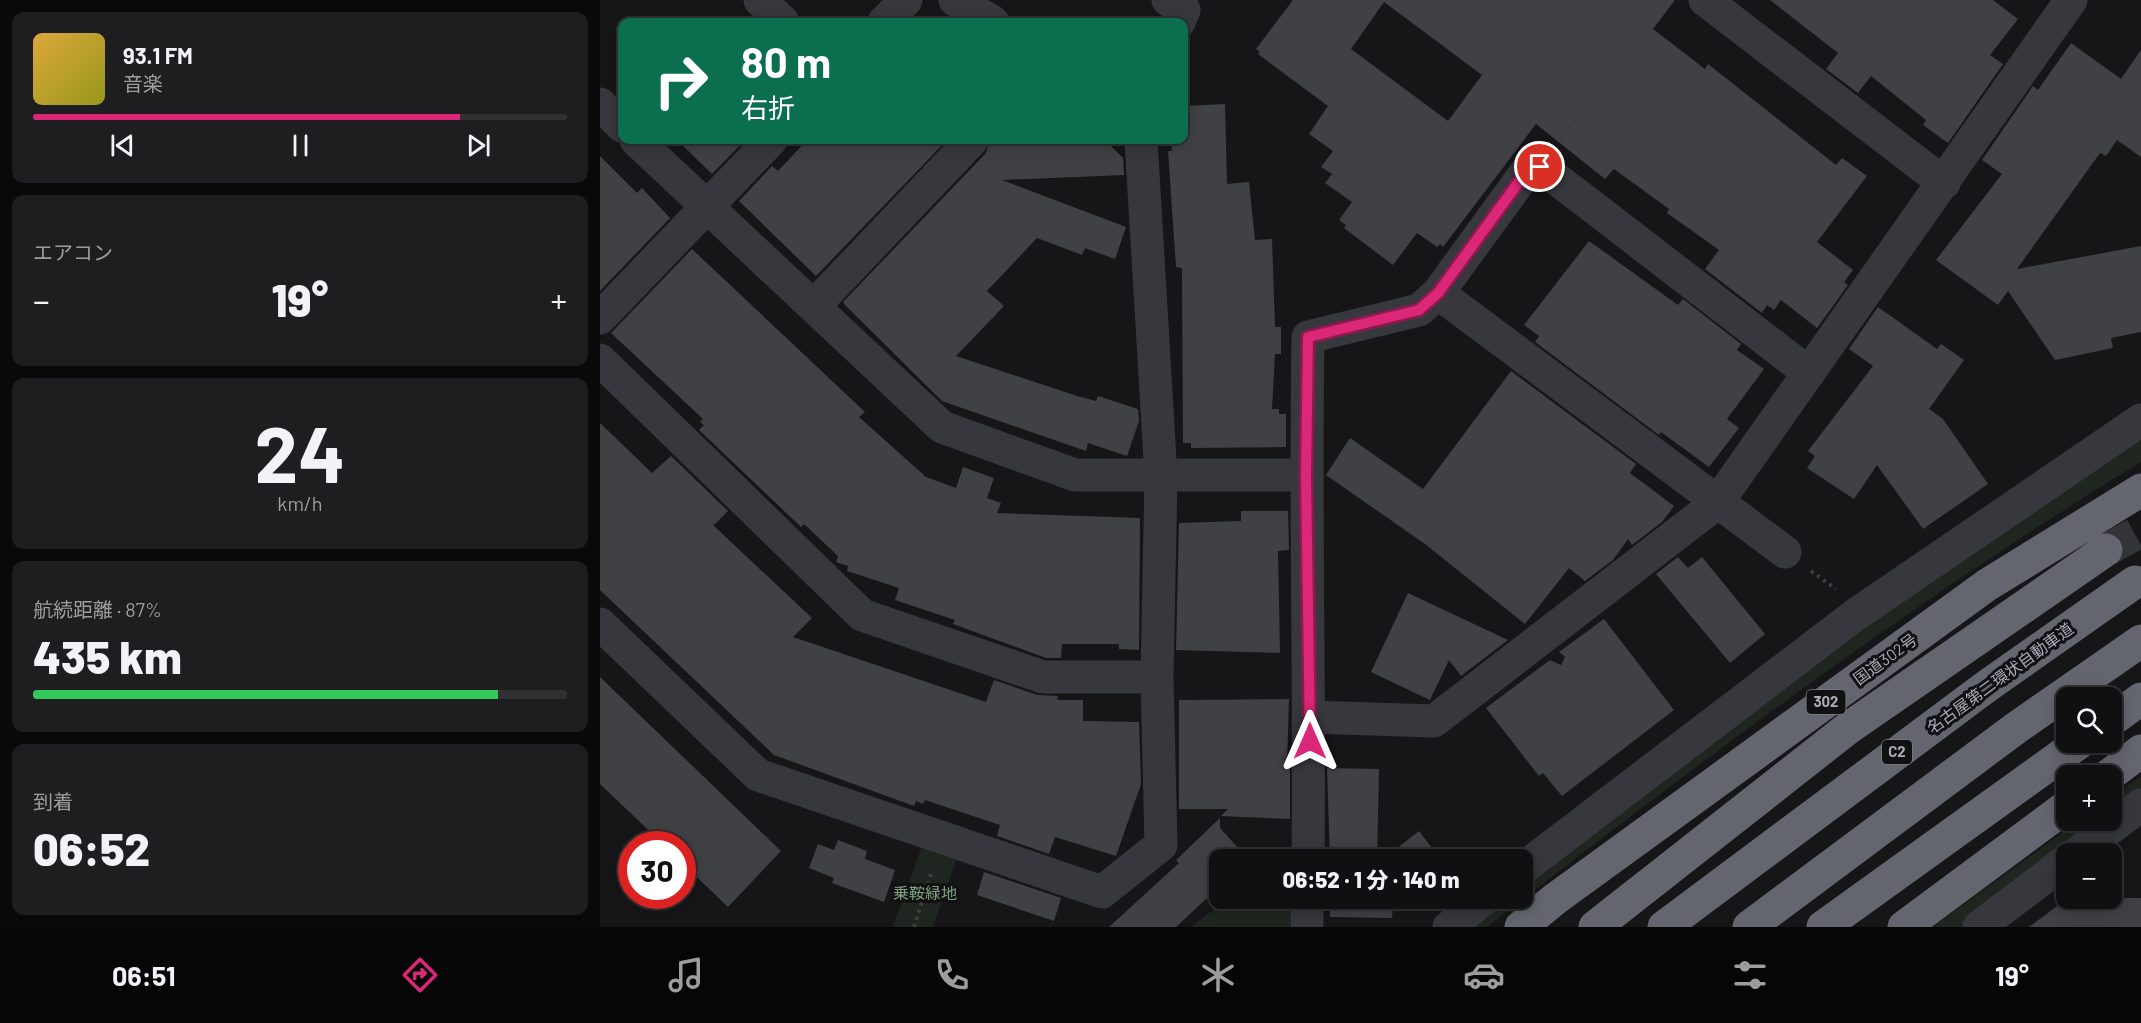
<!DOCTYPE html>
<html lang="ja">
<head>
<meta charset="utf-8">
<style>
  :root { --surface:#101012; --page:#1e1e20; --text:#f1f3f6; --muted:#9c9d9f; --line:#303032; --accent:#db2777 }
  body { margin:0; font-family:Barlow,"Noto Sans JP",sans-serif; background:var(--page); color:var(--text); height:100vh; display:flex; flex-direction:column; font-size:22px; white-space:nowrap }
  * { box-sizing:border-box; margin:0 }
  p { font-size:20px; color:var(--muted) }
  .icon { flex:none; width:33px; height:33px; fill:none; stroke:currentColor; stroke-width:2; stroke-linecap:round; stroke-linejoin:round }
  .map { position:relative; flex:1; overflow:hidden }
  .panel { display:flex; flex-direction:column; gap:12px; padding:12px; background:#09090a; width:600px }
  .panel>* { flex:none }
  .top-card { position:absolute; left:18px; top:18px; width:570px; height:126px; border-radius:12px; box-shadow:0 3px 15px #0003,0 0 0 2px var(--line); background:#0b6e4f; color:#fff; overflow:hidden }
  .fabs { position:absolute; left:1456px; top:687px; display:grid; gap:12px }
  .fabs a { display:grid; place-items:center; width:66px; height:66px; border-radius:12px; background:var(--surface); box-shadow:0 3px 15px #0003,0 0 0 2px var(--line); font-size:30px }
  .speed { position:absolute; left:18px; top:831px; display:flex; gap:12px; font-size:30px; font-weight:700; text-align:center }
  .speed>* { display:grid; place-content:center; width:78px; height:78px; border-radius:50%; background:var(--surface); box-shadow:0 3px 15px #0003,0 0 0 2px var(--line); line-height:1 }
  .speed .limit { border:9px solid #d22; background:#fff; color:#111 }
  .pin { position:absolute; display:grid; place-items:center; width:51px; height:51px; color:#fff; margin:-26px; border:3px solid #fff; border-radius:50%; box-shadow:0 2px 6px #0007 }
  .me { position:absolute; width:66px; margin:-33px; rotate:0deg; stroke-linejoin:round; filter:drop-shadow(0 0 4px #0008) }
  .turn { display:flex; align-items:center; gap:21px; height:126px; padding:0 24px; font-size:27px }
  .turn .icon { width:78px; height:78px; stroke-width:2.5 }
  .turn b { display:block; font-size:42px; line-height:51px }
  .big { font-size:45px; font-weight:800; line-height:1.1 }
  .panel .widget { flex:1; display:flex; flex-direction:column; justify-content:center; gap:9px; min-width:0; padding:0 21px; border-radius:12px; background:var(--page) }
  .panel .dial { align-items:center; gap:0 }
  .dial b { font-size:78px; line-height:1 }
  .song { display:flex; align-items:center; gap:18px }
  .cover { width:72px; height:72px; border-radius:9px; background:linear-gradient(135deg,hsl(40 70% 55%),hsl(60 70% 35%)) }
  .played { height:6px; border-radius:3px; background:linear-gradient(90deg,var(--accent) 80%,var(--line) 80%) }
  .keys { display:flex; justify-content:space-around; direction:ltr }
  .heat { display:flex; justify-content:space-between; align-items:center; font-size:33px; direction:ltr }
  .charge { height:9px; border-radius:4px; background:linear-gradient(90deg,#34c759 87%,var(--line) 0) }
  .trip { position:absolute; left:609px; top:849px; width:324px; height:60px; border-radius:12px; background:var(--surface); box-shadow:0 3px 15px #0003,0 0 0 2px var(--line); font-weight:800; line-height:60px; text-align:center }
  .menu { display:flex; height:96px; justify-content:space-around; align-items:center; background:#060607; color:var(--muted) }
  .menu .icon { width:42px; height:42px }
  .menu .on { color:var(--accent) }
  .menu b { font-size:27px; color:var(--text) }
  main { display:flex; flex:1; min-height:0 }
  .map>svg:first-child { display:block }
  .green { fill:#1e261f }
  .building { fill:#404145; fill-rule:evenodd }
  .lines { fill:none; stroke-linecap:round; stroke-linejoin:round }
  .highway-tunnel { stroke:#333438; stroke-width:33; stroke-dasharray:33 16; stroke-linecap:butt }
  .path { stroke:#3d3f44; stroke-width:4; stroke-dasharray:3 4.5; stroke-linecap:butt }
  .minor { stroke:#37383d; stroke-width:33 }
  .highway { stroke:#63666e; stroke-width:33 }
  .route-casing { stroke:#8e194d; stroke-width:15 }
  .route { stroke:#db2777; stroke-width:10 }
  .labels { text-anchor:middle; stroke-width:6; stroke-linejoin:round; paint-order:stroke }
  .shield { fill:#111113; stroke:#7b7e86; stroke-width:1.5 }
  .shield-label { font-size:15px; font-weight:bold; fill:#a8adb8 }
  .street-label { font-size:16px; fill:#a8adb8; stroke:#111113 }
  .park-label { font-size:16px; fill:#7fa381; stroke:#111113 }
</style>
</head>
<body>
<main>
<section class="panel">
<div class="widget">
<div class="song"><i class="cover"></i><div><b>93.1 FM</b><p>音楽</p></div></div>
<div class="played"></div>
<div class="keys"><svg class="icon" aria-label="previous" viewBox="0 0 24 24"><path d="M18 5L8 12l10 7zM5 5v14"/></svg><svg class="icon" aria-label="pause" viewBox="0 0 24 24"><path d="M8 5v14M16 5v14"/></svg><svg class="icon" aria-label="next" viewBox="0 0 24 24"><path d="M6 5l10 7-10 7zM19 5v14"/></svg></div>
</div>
<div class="widget"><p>エアコン</p>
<div class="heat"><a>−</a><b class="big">19°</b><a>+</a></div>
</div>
<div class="widget dial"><b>24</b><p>km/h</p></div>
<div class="widget"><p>航続距離 · 87%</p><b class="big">435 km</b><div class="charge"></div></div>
<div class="widget"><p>到着</p><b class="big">06:52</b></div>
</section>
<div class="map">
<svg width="1541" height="927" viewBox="0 0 1541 927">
  <rect width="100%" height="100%" fill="#161618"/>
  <path class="green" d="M1541,428v34c-229,140 -443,301 -654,465h-27l36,-28 26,-1 1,-20 213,-165z
    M1541,776v18l-29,21v-18z
    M1478,821h27l-141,106h-31z
    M322,846l35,12 -24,69h-40z
    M627,899h63v28h-99z"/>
  <path class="building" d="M693,0h382l-22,29 52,40 3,-5 128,101 6,-7 25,18 -50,66 36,28 -9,12 4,3 -31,43 -36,-28 -7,10 -7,-5 -5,8 -57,-44 14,-19 -52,-37 2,-4 -55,-40 -9,10 -69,-55 -93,123 -3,-3 -3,3 -20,-14 -24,32 -49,-37 2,-3 -7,-5 13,-18 -27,-19 7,-9 -11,-7 12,-16 -24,-17 19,-28 -70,-52 2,-2 -4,-3zM784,2l98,73 -34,46 -97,-72z
    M1170,0h223l25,19 -28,36 13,9 -55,79 -25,-18 3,-5 -55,-44 -13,17 -32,-24 12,-16z
    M1471,43l50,36 20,-29v107l-24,-17 -11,16 -6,-3 -83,116 124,-23v86l-30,6 2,10 -58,12 -47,-69 -10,14 -62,-45 66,-86 -20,-14 51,-74 5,4z
    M625,104l2,80 22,-2 6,58 17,-1 3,88h6v27h-6l-3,55h7v5h7v33l-95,1v-5h-8l-1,-175 -6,-1 -8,-116h4l-1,-11h13v-34z
    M77,140h68l-33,34z
    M207,140h140l-131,136 -77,-75 33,-35 6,5z
    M390,140h115l18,18 1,17 -122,5 124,47 -11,32 -30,-11 -3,7 -45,-17 -50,53 17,15 -48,50 121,40 19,5 2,-5 40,13 1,12 -12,35 -39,-13 -2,8 -144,-50 -97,-96 -2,-3 143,-149z
    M0,156l37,37 5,-5 28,30 -70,73z
    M989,241l89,64 5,-6 58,45 -4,6 27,19 -37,50 12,9 -30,39 -48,-35 -2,3 -124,-93 4,-6 -15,-11z
    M92,249l173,163 -6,5 67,60 30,11 7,-21 31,11 -7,20 14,5 -4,10 143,5 -1,132 -20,-1v-5h-57l-1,14h-15l-93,-34 2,-4 -60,-20 4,-12 -52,-17 1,-5 -12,-4 2,-6 -34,-32 -3,3 -102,-97 5,-5 -4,-3 3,-3 -92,-86z
    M1278,307l59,42 4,-5 23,16 -35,49 14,10 45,65 -65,45 -46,-64 -23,34 -47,-31 8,-12 -7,-5 65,-85 -24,-17z
    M911,371l125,93 -6,9 44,33 -12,16 -30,23 -4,-6 -15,21 -28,21 -16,-13 -44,56 -100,-80 -99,-69 24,-37 73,51z
    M0,423l52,50 19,-17 57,55 -13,13 -2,-1 1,3 98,92 -19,19 193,65 8,-22 43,15 21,1 -1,4h26v21l56,1 2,62 -25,72 -61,-19 -6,17 -52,-18 3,-11 -75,-25 -2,4 -7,-3 -2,5 -140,-51 -174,-165z
    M641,511h47l1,39 -11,1 2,102 -104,-3 3,-127 62,-2z
    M1078,557l10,11 14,-11 63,77 -35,29 -74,-89z
    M808,593l100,47 -47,36 -12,-16 -19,40 -59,-28z
    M1004,619l70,91 -112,86 -19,-23 -4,3 -53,-68 64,-48 11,5 4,-8 -6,-5z
    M0,677l181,174 -53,56 -46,-44v-19h-19l-63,-60z
    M689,699l-2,67h3v53l-69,-3 7,-7h-49v-109z
    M727,768l52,1 -2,91h-47z
    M620,818v10l29,32h-29v26l-44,41h-67l70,-64 -3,-3z
    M819,831l22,29h-59z
    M238,840l29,11 -2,8 30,11 -11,32 -52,-19 2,-5 -25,-10 9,-24 16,6z
    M384,872l77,26 -7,23 -77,-26z
    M730,898h70l-7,6 -1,14 -62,-1z
    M1468,898h73v29h-112z"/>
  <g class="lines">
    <path class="highway-tunnel" d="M1506,550l35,-19"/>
    <path class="path" d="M960,141l54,-71 -35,-28 30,-42
      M1211,571l25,18
      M314,927l18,-56"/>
    <path class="minor" d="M160,0l23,22
      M355,0l38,22
      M568,0l16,10 -5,12
      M1105,0l239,183
      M284,22l22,-22
      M0,104l22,22
      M36,140l306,287 133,48h231
      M838,293l91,-125 12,-1 268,206
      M214,306l158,-166
      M0,318l171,-178
      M0,360l262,255 181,62h114
      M0,624l158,151 344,117 59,-47 -4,-168 4,-201 -20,-336
      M710,717l124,4 283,-218 354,-503
      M1476,854l65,-49
      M708,860c2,-175 -3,-349 0,-523l111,-27 19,-17 347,259
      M922,869l333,-254 286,-195
      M707,927v-29
      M849,927l36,-29
      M1379,927l88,-67"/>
    <path class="highway" d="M1512,720l29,-21
      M1508,776l33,-25
      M921,927l34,-28 432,-314 154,-95
      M995,927l252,-198 259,-179
      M1064,927l323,-241 148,-104
      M1149,927l267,-199 125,-87
      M1223,927l257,-185
      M1304,927l163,-121"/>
  </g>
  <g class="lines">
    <g class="route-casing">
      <path id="route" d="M710,741l-4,-266 2,-138 111,-27 19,-17 91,-125 11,-1"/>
    </g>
    <use href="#route" class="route"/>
  </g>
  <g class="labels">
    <g class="shield">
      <rect x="1206.5" y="690" width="39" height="24" rx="4.5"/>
      <rect x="1282" y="740" width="30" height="24" rx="4.5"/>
    </g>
    <g class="shield-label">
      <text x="1226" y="707">302</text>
      <text x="1297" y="757">C2</text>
    </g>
    <g class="street-label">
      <text transform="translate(1285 659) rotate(-36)" y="6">国道302号</text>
      <text transform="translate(1400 678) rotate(-36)" y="6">名古屋第二環状自動車道</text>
    </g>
    <g class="park-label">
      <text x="325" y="899">乗鞍緑地</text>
    </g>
  </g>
</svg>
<div class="fabs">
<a><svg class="icon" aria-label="search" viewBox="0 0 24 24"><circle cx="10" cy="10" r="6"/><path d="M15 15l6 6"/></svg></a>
<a>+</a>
<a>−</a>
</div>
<div class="speed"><div class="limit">30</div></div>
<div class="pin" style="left:940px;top:167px;background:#d93025"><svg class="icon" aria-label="arrive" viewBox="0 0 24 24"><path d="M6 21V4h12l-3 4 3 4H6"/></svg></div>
<svg class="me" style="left:710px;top:741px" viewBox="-20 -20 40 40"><path d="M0-17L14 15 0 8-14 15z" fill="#db2777" stroke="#fff" stroke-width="4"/></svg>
<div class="trip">06:52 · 1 分 · 140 m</div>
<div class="top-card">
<div class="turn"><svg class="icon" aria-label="right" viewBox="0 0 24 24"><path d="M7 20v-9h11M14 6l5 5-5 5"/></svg><div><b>80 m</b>右折</div></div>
</div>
</div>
</main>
<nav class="menu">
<b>06:51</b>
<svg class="icon on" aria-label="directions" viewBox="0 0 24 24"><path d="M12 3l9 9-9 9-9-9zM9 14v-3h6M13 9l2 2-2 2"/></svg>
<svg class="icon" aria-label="music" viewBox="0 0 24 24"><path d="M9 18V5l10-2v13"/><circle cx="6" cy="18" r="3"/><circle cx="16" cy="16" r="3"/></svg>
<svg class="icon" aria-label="phone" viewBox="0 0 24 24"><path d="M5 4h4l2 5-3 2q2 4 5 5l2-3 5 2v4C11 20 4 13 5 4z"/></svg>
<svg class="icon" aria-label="climate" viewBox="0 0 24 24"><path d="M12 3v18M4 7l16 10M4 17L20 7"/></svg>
<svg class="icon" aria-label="car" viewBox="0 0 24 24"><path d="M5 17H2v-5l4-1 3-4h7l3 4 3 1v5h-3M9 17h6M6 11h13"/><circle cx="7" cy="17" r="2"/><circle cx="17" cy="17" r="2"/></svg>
<svg class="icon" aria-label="filters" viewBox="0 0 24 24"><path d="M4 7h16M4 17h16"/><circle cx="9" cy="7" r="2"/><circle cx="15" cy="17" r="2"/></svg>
<b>19°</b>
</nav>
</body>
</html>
